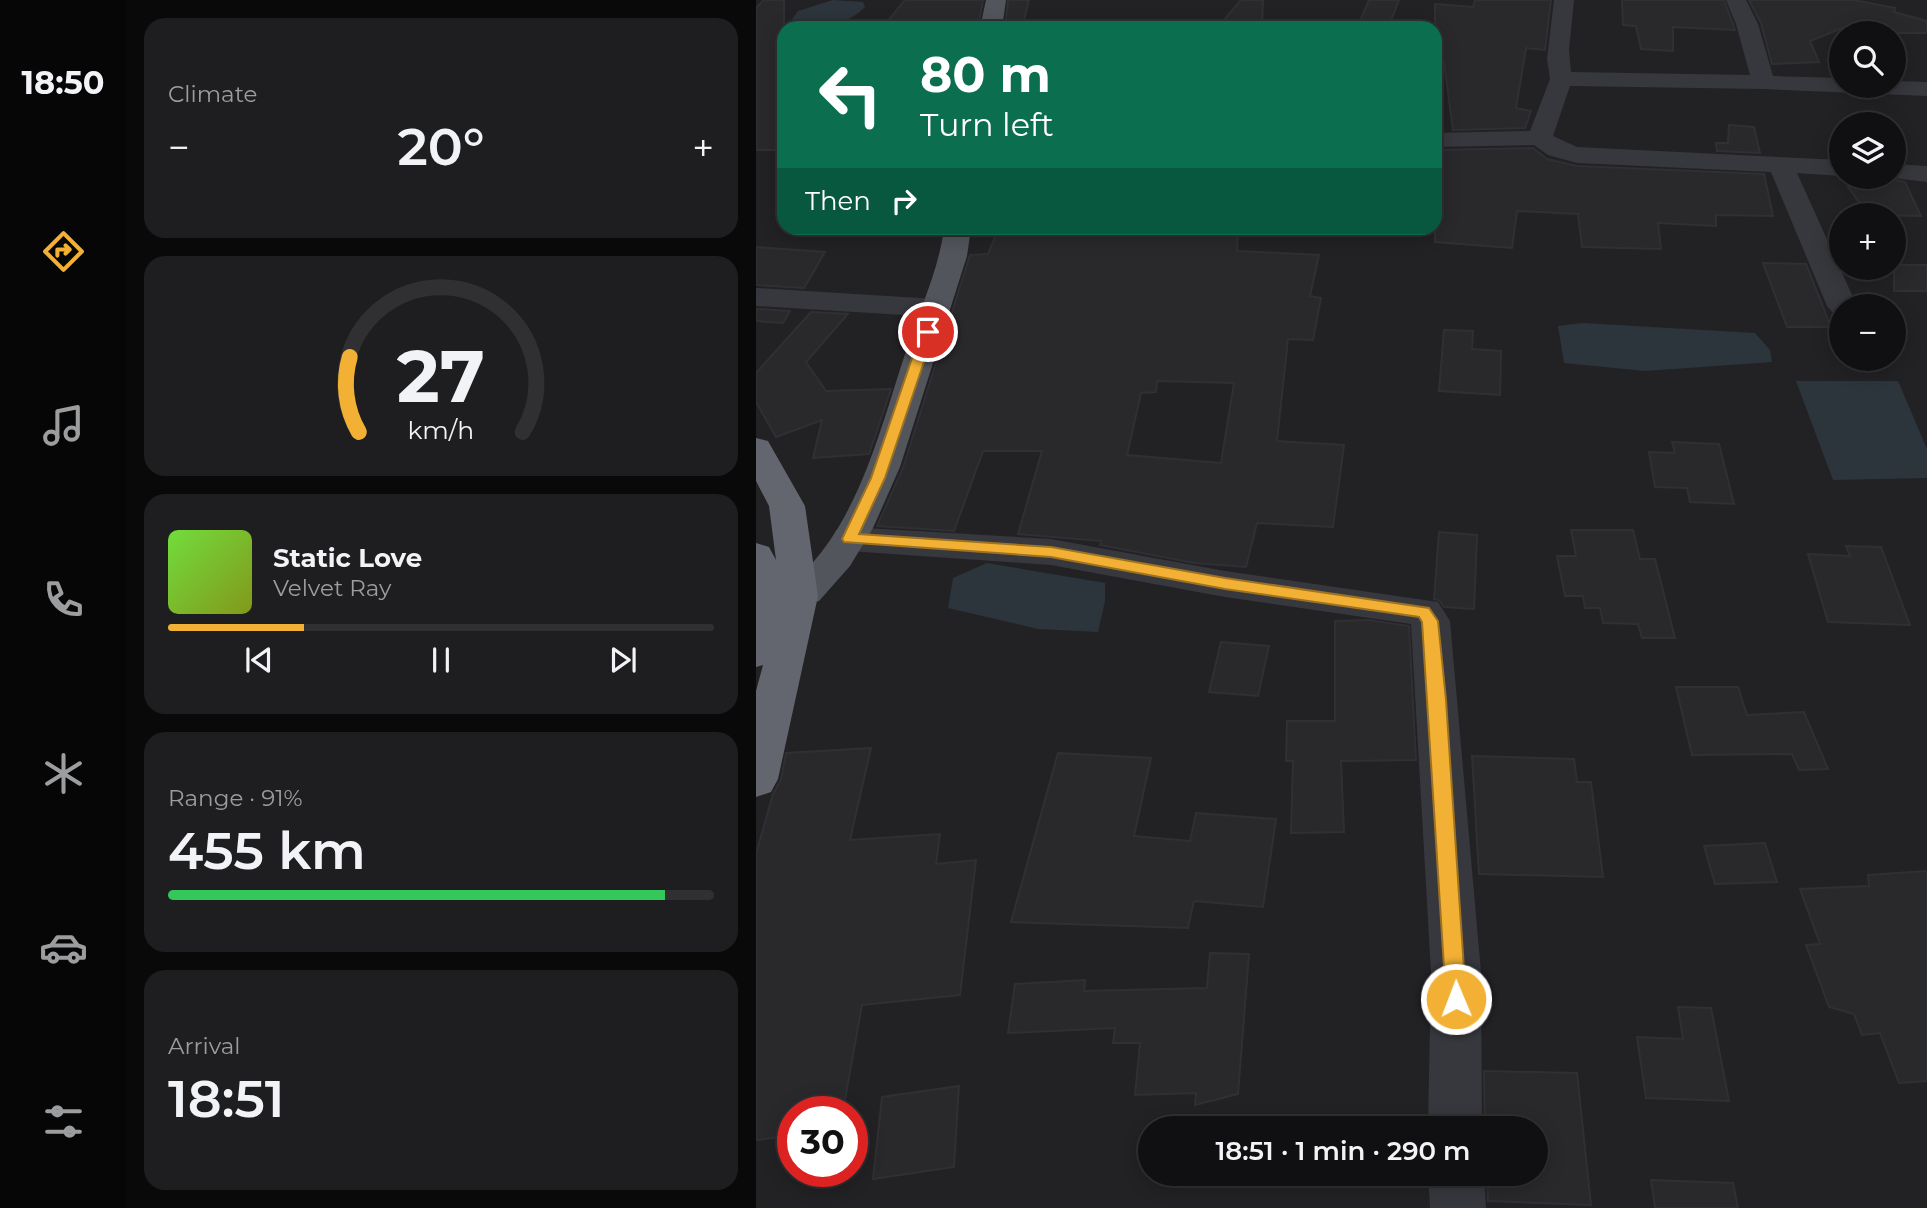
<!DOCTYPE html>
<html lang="en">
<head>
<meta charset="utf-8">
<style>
  :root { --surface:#101012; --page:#1e1e20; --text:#f1f3f6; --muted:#9c9d9f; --line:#303032; --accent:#f2b134 }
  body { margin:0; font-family:Montserrat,sans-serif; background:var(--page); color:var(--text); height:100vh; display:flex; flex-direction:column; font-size:26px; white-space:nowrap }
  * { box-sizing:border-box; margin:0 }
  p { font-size:23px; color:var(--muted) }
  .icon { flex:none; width:38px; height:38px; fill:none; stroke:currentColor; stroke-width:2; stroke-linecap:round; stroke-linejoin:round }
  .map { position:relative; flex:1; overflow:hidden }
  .side { display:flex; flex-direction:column; gap:18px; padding:18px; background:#09090a; width:630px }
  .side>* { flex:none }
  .banner { position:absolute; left:21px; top:21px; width:665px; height:214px; border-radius:21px; box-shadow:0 4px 18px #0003,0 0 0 2px var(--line); background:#0b6e4f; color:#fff; overflow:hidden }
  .controls { position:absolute; left:1073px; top:21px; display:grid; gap:14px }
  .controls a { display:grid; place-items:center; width:77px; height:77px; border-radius:50%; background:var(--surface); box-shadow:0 4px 18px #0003,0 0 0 2px var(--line); font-size:35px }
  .speed { position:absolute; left:21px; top:1096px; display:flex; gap:14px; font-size:35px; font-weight:700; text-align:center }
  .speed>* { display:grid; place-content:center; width:91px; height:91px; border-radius:50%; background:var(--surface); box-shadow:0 4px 18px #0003,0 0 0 2px var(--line); line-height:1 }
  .speed .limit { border:10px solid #d22; background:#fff; color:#111 }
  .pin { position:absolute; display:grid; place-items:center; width:60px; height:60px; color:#fff; margin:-30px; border:4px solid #fff; border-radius:50%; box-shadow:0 2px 7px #0007 }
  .me { position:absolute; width:77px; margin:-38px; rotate:359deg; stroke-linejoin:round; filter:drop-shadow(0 0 5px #0008) }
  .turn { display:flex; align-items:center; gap:24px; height:147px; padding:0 28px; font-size:32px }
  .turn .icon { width:91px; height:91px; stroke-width:2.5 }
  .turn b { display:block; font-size:49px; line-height:60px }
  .then { display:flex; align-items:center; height:66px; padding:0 28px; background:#0003; gap:14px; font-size:26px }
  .big { font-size:52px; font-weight:600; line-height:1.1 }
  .side .card { flex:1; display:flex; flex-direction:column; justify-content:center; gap:10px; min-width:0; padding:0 24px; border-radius:21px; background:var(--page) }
  .side .dial { align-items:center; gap:0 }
  .dial svg { height:182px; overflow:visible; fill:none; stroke:var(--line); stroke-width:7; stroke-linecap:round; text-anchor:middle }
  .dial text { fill:var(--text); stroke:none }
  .song { display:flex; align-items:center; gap:21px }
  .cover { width:84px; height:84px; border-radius:10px; background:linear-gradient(135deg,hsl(100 70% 55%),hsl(70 70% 35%)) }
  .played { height:7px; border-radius:4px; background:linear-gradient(90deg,var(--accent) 25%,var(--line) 25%) }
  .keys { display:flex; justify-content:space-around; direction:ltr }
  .heat { display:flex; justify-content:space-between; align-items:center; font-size:38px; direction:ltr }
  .charge { height:10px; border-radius:5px; background:linear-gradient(90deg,#34c759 91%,var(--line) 0) }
  .trip { position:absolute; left:382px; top:1116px; width:410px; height:70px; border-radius:35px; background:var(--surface); box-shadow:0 4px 18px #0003,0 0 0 2px var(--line); font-weight:600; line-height:70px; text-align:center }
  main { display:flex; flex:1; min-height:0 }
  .tabs { display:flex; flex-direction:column; width:126px; justify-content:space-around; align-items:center; background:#060607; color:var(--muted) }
  .tabs .icon { width:49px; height:49px }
  .tabs .current { color:var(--accent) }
  .tabs b { font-size:32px; color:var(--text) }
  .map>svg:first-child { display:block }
  .built { fill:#222225; fill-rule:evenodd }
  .water { fill:#2c353c }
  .building { fill:#29292c; stroke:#303034; stroke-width:2; fill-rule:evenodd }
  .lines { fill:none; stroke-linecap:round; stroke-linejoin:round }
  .minor { fill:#37383d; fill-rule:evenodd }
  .major { fill:#53555c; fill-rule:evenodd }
  .highway { fill:#63666e; fill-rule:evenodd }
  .route { fill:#f2b134; stroke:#9d7322; stroke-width:2 }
</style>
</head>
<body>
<main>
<nav class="tabs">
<b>18:50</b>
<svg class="icon current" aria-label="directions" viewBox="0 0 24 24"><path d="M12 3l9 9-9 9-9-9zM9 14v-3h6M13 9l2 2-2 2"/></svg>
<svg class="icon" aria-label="music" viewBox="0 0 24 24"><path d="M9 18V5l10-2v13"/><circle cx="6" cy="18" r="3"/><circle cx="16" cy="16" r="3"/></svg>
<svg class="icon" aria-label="phone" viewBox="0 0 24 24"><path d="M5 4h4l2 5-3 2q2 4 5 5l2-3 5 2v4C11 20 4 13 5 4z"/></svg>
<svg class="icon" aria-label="climate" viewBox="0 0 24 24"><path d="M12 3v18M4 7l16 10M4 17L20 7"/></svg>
<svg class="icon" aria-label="car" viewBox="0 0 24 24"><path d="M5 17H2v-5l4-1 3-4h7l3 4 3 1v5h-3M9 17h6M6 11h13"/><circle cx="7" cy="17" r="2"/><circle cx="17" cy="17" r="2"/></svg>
<svg class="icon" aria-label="filters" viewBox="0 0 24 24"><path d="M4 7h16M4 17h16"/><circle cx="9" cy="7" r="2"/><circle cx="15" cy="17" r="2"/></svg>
</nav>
<section class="side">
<div class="card"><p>Climate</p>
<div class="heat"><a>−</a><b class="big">20°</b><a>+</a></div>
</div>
<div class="card dial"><svg viewBox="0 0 100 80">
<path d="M14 69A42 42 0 1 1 86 69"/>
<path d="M14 69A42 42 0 0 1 10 36" stroke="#f2b134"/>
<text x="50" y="56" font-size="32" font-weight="700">27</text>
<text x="50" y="72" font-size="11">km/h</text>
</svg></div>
<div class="card">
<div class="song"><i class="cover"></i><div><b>Static Love</b><p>Velvet Ray</p></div></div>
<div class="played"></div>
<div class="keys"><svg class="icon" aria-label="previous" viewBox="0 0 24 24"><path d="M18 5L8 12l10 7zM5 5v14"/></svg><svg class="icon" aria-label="pause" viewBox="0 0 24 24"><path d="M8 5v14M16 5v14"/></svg><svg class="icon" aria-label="next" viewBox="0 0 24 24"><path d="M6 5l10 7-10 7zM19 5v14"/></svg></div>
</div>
<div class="card"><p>Range · 91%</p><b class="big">455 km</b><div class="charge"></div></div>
<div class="card"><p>Arrival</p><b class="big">18:51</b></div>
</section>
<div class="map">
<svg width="1171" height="1208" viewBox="0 0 1171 1208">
  <rect width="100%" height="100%" fill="#161618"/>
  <path class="built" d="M0,0h1171v1208h-1171zM28,28h651v200h-651zM1085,33h53v53h-53zM1085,124h53v53h-53zM1085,215h53v53h-53zM1085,306h53v53h-53zM37,1111h59v60h-59zM394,1129h385v45h-385z"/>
  <path class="water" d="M77,0l30,2 2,5c-28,28 -73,22 -109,17l9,-2 20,2 2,3 12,-1 -7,-7 6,-8z
    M827,323l172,10 15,17 2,12 -127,9 -81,-8 -6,-37z
    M1040,381h102l29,68v29l-94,2z
    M231,563l118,20v18l-7,31 -60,-3 -90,-21 5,-30z"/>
  <path class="building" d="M8,0h20v150h-28v-142z
    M149,0h78l-5,28h-96z
    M252,0h21l-7,28h-17z
    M485,0h22l-1,28h-45z
    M613,0h30l-11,28h-31z
    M719,0h76l-6,50 -19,-2 -10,60 15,3 -6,17 -72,2 -9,-68h-9v-58l38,3z
    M866,0h102l11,30 -62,-3v24l-32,-2 -5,-23 -13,-1z
    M993,0h105l41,8 -1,4 33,9v12h-71l-14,-5 -32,13 9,21 -47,2 -11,-41z
    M973,125l25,2 6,26 -43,-2 -1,-8h12z
    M777,148l14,11 30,7 187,8 9,42 -57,-1v11l-58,-3 3,26 -79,-2 -4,-33 -61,-3 -5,37 -77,-6v-92z
    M1126,177l23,5 16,34 -53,-1 -20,-28 8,-1 -7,-8z
    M248,228h234l-1,23 82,4 -9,41 11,2 -8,42 -25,-1 -11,102 67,4 -11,82 -76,-4 -11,44 -52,-4 -94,-18 1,-4 -83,-7 24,-83h-59l-29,80 -77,-5 26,-58 67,-213 18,-1 7,-17zM401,381l77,2 -13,80 -94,-8 14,-62 15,-1z
    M0,247l69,5 -21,36 -48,-3z
    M1007,263l43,1 25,63h-44z
    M1138,265h33v26h-33z
    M0,309l34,2 -7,12 -27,-2z
    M55,312l37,2 -42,48 20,29 65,-2 -22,65 -56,4 9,-38 -46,17 -20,-35v-29z
    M688,330l29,1 -1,18 29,2 -1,44 -61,-4z
    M916,442l47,2 15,60 -44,-2 -3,-14 -32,-1 -6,-35 26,1z
    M815,530h62l7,29h15l20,79h-33l-4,-14 -35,-1 -3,-15h-15l-2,-12h-18l-8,-40h19z
    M683,532l38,3 -3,74 -30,-2 -4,-6 -6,-2z
    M1090,546l35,1 29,78 -82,-3 -20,-68 42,2z
    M613,620l40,6 7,134 -75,1 3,71 -53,1 2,-72h-7l1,-40h48v-100z
    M465,642l48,4 -11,50 -49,-4z
    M920,687h62l9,28 57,-3 24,57 -29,1 -7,-16 -100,1z
    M115,748l-21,92 90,-6 -4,30 40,-4 -16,135 -98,10 -19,106h-50v25l-37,4v-286l17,-60 8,-14 5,-27z
    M302,753l93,5 -17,78 56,5 6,-28 80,6 -13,88 -69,-6 -6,27 -177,-6z
    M716,756l102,3 3,23h14l12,95 -124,-3z
    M1009,843l12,39 -62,2 -11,-38z
    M1171,871v210l-28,2 -19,-50 -18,2 -8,-21 -25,-7 -23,-62 14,-1 -20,-55 69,-3 -1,-11z
    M454,953l39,1 -11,140 -43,11 1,-12 -61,2 5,-52h-27l2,-15 -107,5 7,-49 70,-4 -1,11 123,-3z
    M922,1007l33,1 18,93 -83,-3 -9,-61 46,2z
    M728,1071l93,2 14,132 -103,-4 -1,-27h48v-45h-50z
    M203,1086l-5,81 -81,12 9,-82z
    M895,1180l82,3 5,25h-83z"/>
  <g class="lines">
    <path class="minor" d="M798,0h20l-5,50 2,22 179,3 -14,-51 -10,-24h20l12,24 15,52 68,2v8h53v-5l33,1v14l-164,-7 -193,-3 -17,50 24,11 264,13v16l-44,-3 60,133h-16v9l-9,-3 -5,-6 -56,-134 -194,-9 -29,-8 -14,-10 -99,2v-14l95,-2 20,-52 -3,-20z
      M1138,164l33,2v16l-42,-5h9z
      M0,288l180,11 10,3 5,6 -5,6 -10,3 -180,-11z
      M93,527l202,12 174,32 213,31 12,19 31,351 1,157h-54l3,-157 -20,-348 -186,-27 -174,-32 -202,-14 -13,-3 -5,-9 5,-9z
      M672,1174h56l2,34h-56z"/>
    <path class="major" d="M230,0h20l-4,28h-22z
      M188,228h27l-4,28 -67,211 -27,61 -23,38 -31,35 -51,16 -12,-4v-20c15,-5 32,-6 44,-17 61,-58 82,-154 108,-231 13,-39 31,-76 36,-117z"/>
    <path class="highway" d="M0,438l12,3 37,65 13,90 -40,183 -7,13 -15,5v-106l7,-26 -7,2v-124l13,4 7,13 -7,-54 -13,-25z"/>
  </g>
  <path class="route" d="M172,328l6,4 -49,146 -26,56 192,13 174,31 204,30 9,13 8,79 20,299 -3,7 -7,3 -7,-3 -3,-7 -24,-377 -3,-5 -194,-28 -174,-32 -207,-15 -2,-3 29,-61 50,-146z"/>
</svg>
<div class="controls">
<a><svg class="icon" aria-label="search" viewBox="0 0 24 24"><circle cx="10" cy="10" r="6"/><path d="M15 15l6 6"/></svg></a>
<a><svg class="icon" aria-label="layers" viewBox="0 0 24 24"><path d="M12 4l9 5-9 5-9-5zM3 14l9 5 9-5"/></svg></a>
<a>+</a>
<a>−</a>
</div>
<div class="speed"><div class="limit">30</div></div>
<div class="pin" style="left:172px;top:332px;background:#d93025"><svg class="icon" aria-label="arrive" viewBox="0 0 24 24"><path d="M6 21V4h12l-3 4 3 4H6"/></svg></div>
<svg class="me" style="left:700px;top:999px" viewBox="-20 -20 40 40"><circle r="17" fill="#f2b134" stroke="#fff" stroke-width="3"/><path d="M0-11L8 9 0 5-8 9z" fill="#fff"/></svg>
<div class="trip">18:51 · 1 min · 290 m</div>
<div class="banner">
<div class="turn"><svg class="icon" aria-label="left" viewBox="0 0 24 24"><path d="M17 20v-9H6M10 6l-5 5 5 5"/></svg><div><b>80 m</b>Turn left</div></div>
<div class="then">Then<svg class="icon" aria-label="right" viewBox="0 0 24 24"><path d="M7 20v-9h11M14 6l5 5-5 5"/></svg></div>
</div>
</div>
</main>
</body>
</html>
